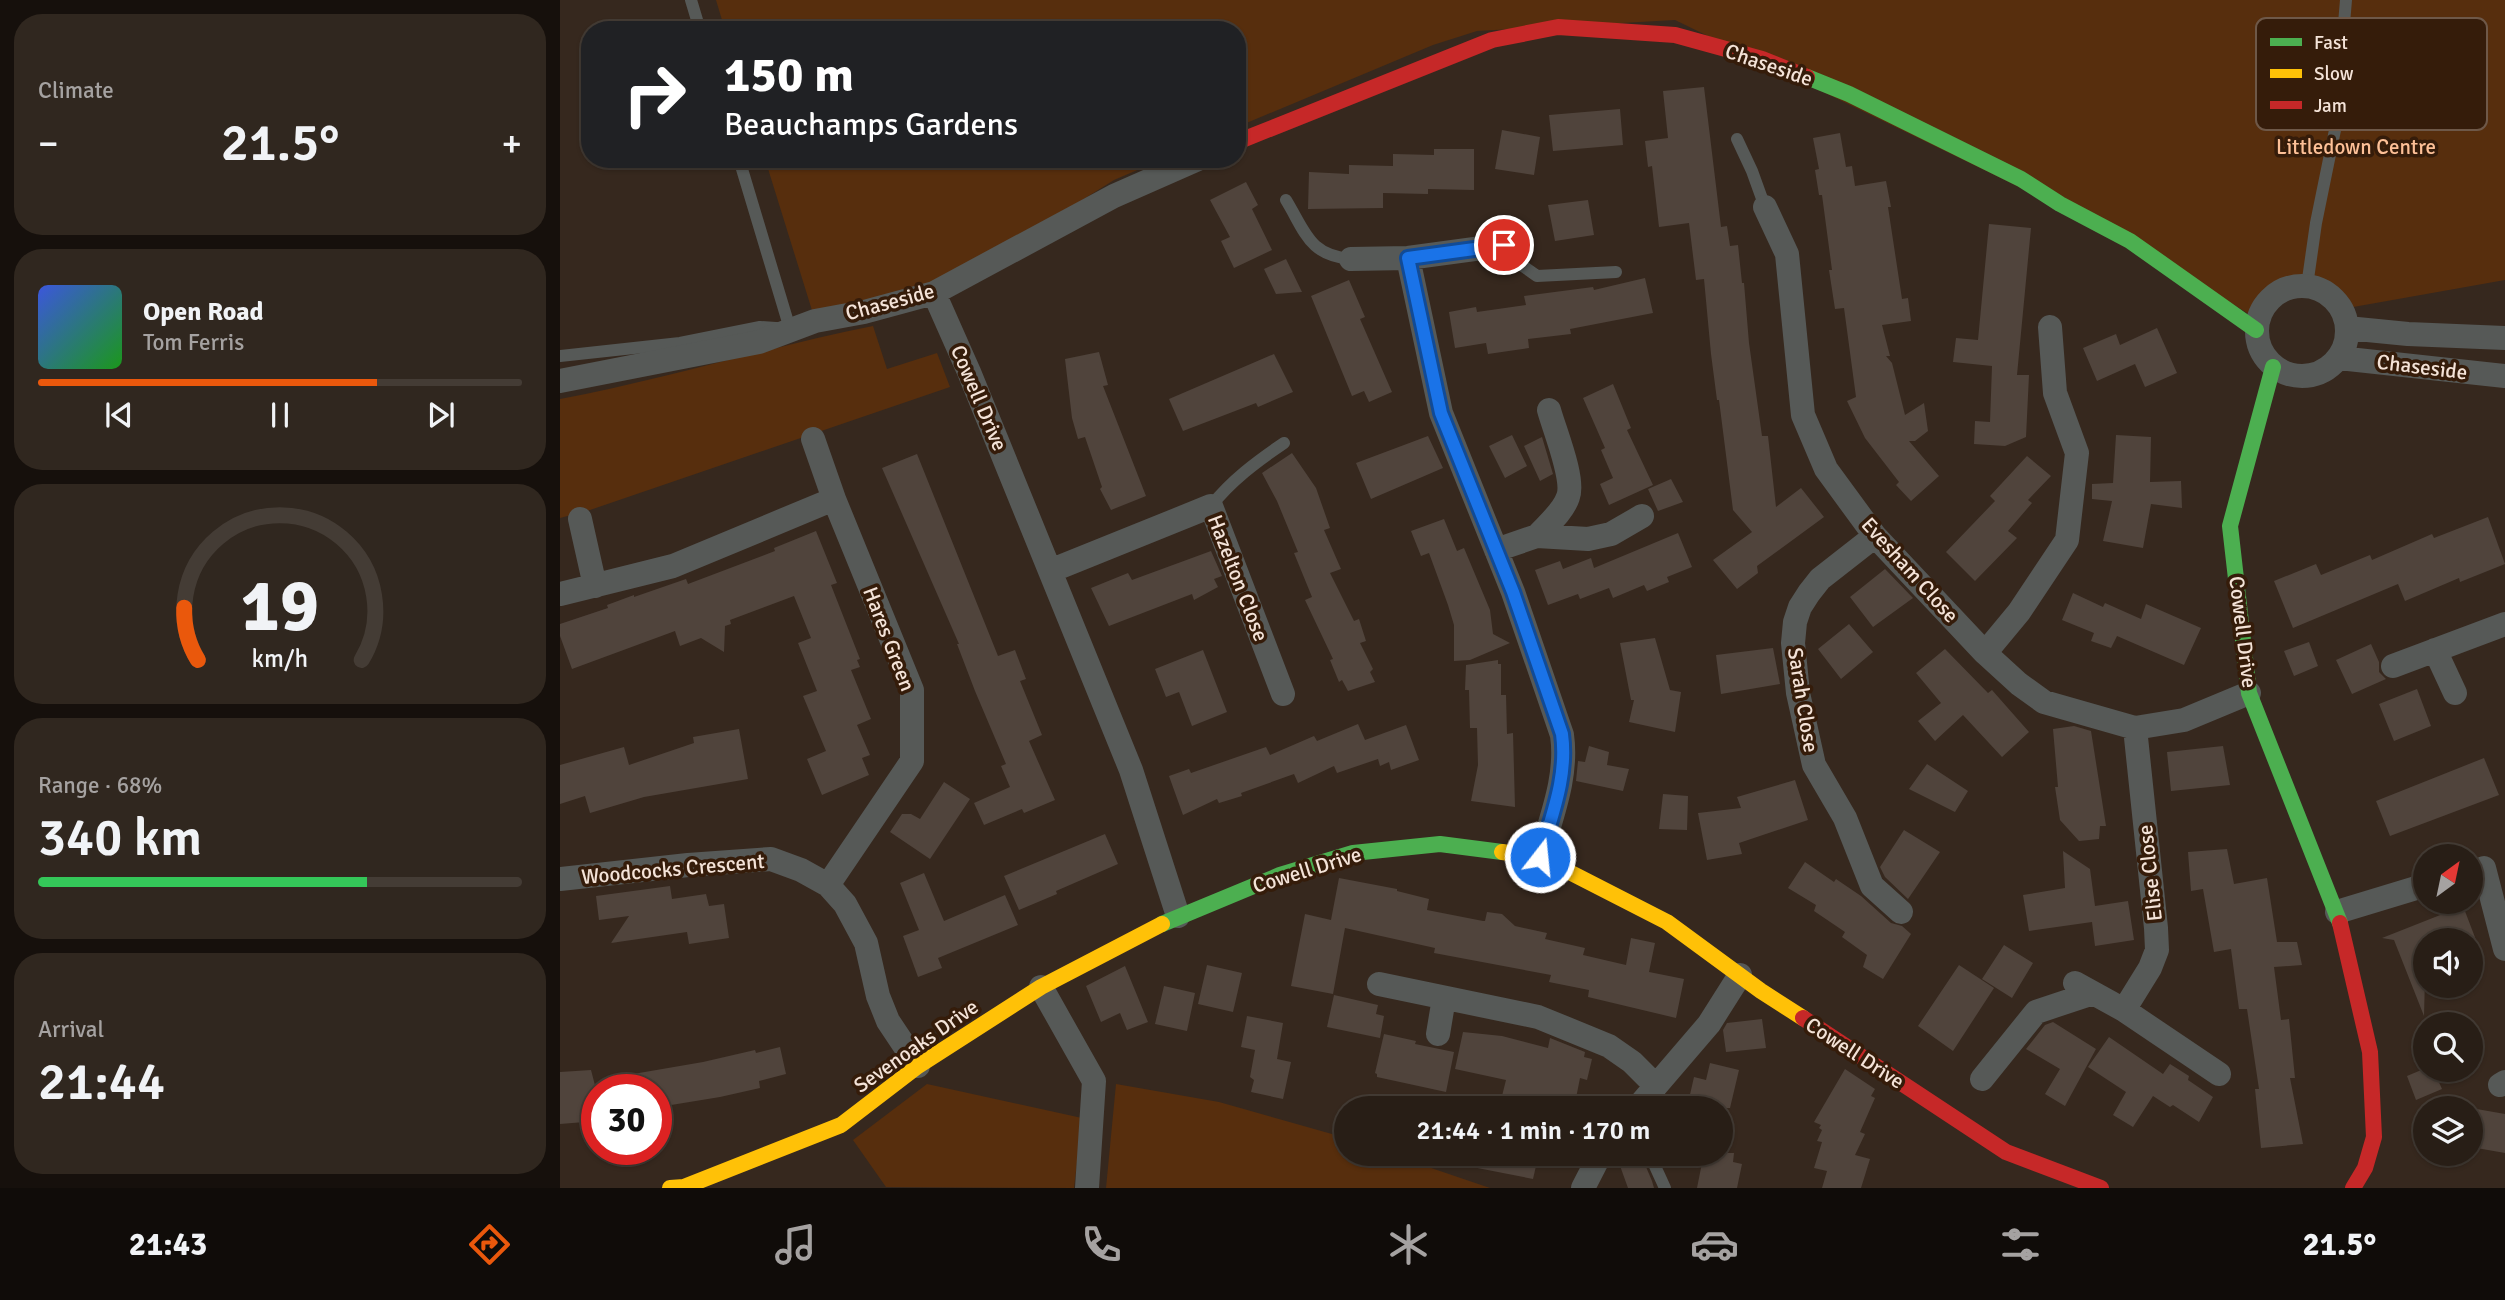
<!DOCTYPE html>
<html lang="en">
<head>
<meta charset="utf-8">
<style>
  :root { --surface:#281e16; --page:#30271f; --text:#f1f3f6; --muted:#a5a2a1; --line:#443c35; --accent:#ea580c }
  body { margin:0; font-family:Signika,sans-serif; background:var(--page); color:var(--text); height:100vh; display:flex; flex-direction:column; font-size:26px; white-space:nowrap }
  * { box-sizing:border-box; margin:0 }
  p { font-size:23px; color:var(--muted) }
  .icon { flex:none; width:38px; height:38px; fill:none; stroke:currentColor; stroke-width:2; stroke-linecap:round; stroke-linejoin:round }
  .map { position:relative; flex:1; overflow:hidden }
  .sheet { display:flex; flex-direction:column; gap:14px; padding:14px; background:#16100c; width:560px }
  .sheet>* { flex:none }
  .guide { position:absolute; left:21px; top:21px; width:665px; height:147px; border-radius:28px; box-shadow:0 2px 5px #0004,0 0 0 2px var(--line); background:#202124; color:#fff; overflow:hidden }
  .needle { width:46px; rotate:33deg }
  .controls { position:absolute; left:1853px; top:844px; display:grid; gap:14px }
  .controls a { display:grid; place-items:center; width:70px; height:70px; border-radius:50%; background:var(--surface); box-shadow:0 2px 5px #0004,0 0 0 2px var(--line); font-size:35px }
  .speed { position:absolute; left:21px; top:1074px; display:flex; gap:14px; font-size:35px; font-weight:700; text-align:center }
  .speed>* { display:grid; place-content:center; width:91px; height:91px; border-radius:50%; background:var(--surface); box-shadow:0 2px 5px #0004,0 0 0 2px var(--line); line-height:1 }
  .speed .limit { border:10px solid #d22; background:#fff; color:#111 }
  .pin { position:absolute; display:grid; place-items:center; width:60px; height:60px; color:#fff; margin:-30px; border:4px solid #fff; border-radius:50%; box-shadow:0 2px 7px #0007 }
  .me { position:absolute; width:77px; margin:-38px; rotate:16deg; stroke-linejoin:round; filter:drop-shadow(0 0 5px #0008) }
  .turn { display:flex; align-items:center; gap:24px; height:147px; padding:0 28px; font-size:32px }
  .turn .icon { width:91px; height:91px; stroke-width:2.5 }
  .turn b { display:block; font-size:49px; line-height:60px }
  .big { font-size:52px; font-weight:600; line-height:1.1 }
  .sheet .widget { flex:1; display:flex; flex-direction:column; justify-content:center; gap:10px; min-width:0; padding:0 24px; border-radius:28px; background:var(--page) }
  .sheet .dial { align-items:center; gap:0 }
  .dial svg { height:182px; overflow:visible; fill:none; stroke:var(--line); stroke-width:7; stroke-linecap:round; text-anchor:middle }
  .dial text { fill:var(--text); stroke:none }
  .song { display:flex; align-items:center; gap:21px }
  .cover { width:84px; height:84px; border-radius:10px; background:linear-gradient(135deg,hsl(230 70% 55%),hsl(120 70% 35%)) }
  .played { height:7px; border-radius:4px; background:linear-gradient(90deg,var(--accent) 70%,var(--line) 70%) }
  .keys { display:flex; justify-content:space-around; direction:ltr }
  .heat { display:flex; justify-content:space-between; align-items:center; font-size:38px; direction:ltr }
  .charge { height:10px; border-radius:5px; background:linear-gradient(90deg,#34c759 68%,var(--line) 0) }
  .trip { position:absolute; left:774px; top:1096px; width:399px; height:70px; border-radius:35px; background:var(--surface); box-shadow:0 2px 5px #0004,0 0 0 2px var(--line); font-weight:600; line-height:70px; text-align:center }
  .dock { display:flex; height:112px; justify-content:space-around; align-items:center; background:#100c09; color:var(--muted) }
  .dock .icon { width:49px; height:49px }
  .dock .selected { color:var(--accent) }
  .dock b { font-size:32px; color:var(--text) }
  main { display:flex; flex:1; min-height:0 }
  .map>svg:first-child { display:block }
  .green { fill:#572e0d }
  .building { fill:#50443c }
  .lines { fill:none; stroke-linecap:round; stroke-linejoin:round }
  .lane { stroke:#565957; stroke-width:12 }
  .street { stroke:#565957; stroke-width:24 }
  .fast { stroke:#4caf50; stroke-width:16 }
  .slow { stroke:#ffc107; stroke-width:16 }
  .jam { stroke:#c62828; stroke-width:16 }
  .route-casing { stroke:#114b97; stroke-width:18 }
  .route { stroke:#1a73e8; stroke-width:12 }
  .labels { text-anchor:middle; stroke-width:7; stroke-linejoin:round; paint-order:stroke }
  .street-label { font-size:21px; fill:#f4e3d8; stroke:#351c0a }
  .park-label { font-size:21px; fill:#fdc097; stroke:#351c0a }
  .key { fill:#351c0a; stroke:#6e5848; stroke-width:2 }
  .key-label { font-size:19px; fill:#f4e3d8 }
</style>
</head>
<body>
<main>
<section class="sheet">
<div class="widget"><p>Climate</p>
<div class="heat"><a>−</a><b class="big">21.5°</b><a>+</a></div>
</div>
<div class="widget">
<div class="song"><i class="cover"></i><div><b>Open Road</b><p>Tom Ferris</p></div></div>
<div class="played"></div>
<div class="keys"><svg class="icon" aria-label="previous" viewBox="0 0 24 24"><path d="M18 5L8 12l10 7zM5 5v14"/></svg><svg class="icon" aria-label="pause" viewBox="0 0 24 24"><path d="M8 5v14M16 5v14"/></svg><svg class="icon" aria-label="next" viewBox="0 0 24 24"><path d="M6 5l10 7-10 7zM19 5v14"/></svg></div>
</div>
<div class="widget dial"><svg viewBox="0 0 100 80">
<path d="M14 69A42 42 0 1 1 86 69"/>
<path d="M14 69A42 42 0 0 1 8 46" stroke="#ea580c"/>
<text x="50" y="56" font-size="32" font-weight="700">19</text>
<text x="50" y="72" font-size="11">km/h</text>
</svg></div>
<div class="widget"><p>Range · 68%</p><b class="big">340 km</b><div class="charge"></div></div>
<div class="widget"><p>Arrival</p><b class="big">21:44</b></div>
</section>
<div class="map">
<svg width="1945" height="1188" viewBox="0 0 1945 1188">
  <rect width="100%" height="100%" fill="#36281e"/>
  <path class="green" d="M156,0h1789v280l-163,29c-25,-35 -69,-30 -85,10l-127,-78 -455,-221 -198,11 -44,14 -196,82v-97h-512z
    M205,159h398l-49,21 -180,113 -119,27z
    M313,326l14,43 50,-16 13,34 -360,123 -30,8v-119c105,-20 208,-52 313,-73z
    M367,1084l155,34 -8,70 -188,-1 -33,-47z
    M556,1084l103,18 127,36v15h41l103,35h-384z"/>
  <path class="building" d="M1144,87l17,140 6,-1 3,20 8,-1 4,38h2l5,60 13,93h6l8,71 25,-19 23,29 -67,49 1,7 -21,16 -24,-29 39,-28 -19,-22 -14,-110h-2l-6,-46 -7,-75 -8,1 -7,-57 -30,4 -7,-61 -4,1 -3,-26 23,-3 -5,-47z
    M1060,109l3,36 -70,6 -4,-36z
    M942,130l38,7 -6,38 -39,-6z
    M1280,133l6,34 6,-1 3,20 31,-5 5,26h-3l14,92 6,-1 3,23 -29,4 8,31h-4l6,7 13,52 19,-12 4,28 -13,10h-6l30,35 -28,25 -15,-16 3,-3 -34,-44 -18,-37 9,-4 -12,-89 -9,1 -6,-39h3l-10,-75h-3l-4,-25 4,-1 -6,-31z
    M874,149h40v41l-46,-1v5l-45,-1v15l-75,1 1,-37 40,2v-9l44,1v-12l41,1z
    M686,182l12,23 -6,4 20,41 -38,18 -13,-27 9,-4 -20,-37z
    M1028,200l6,35 -39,6 -7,-36z
    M1429,224l42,4 -14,147h12l-3,62 -21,9 -31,-2 1,-23 15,1 2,-56 -39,-4 3,-24 22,2z
    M726,259l16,33 -26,2 -12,-25z
    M1085,278l8,35 -83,16 1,5 -43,5 1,9 -41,6 -2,-11 -31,5 -6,-36 27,-5 1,5 49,-7 -2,-9 69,-9 1,3z
    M789,280l16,37 -5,2 32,73 -23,10 -5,-11 -12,5 -41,-100z
    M1597,328l20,45 -32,14 -10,-23 -38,17 -14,-33 33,-14 4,11z
    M539,352l9,33 -5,1 43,110 -35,14 -11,-21 2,-2 -17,-50 -7,2 -6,-21 -7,-59z
    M714,354l19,38 -35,15 -2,-4 -73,28 -14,-32z
    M1053,384l18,44 -4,2 26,55 -44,20 -9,-21 13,-6 -12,-28 4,-2 -22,-50z
    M952,435l15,31 -22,12 -16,-32z
    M1556,435l35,2 -1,45 31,-1 1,27 -31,-4 -8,44 -40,-7 9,-40 -20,-2v-15l21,-1z
    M868,436l15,32 -72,31 -15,-36z
    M982,437l11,37 -13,7 -16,-35z
    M732,453l24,35 14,40 -6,2 17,39 -11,4 24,48 5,-2 7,22 -6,2 13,26 -3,3 5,10 -27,9 -6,-11 -3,2 -9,-22 3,-1 -28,-59 7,-3 -18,-44 4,-1 -21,-51 -15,-28z
    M357,454l81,202 17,-6 11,29 -6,2 22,54 -13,6 26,59 -31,13 -2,-4 -38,16 -10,-22 36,-16 -9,-21 5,-2 -31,-73 -18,-47h2l-77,-176z
    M1467,456l24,20 -23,24 4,3 -24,28 9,7 -42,43 -29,-29 49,-51 -5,-5z
    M1111,479l12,23 -25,9 -10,-22z
    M1928,517l17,47 -45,18 -1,-4 -54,23 -7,-17 -105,44 -19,-47 42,-17 5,11 49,-20 2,5 60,-26 2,4z
    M884,519l13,32 7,-3 26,62 3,24 17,9 -40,17 -16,1v-36l-6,-20 -19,-52 -8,3 -10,-25z
    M256,531l21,52 -6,2 29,74 -3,1 3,7 -9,3 20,49 -14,6 13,30 -8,3 7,17 -47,20 -15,-36 19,-8 -23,-55 14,-5 -19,-48 13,-5 -17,-42 -64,24 1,4 -6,2 -1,26 -23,-14 -21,8 -5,-15 -103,38 -12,-33v-12l48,-16 -1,-3 27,-10v2l52,-18 2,5 87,-33 -1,-3z
    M1118,533l14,34 -25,10 2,5 -22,9 -3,-6 -31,13 -4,-10 -29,11 -2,-5 -30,11 -13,-35 25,-9 3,8 28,-11 3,10z
    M651,551l11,25 -8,3 4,8 -24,13 -2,-6 -83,32 -18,-38 37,-15 4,7z
    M1325,569l28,29 -40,29 -23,-30z
    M1513,593l30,14 2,-4 36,16 5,-15 55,24 -17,37 -67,-29 -6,12 -20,-7 3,-8 -32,-13z
    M1289,624l24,28 -32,27 -23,-30z
    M1095,638l15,52 11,2 -6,40 -46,-10 5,-22h-3l-11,-57z
    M1749,642l9,24 -24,10 -10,-25z
    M1811,644l8,18v10l7,7 -34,15 -16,-34z
    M1213,648l7,36 -59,10 -5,-39z
    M1385,649l43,44 4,-3 37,42 -27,25 -39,-42 -28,26 -17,-20 23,-18 -25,-30z
    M643,650l24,62 -35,14 -13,-34 -13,5 -11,-28z
    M938,660v4h3v31h5l1,39 6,-1 2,74 -44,-6 7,-36 -1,-37h-7l-1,-38h-4l1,-25z
    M1857,689l14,37 -37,15 -15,-37z
    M798,724l7,16 41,-15 13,35 -28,10 -2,-8 -9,4 -2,-7 -41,14 -3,-7 -36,17 -4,-9 -53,19 1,3 -23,7 -2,-4 -34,16 -14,-39 20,-7 2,4 75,-26 4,8 44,-19 3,5z
    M1514,726l17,5 15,95h-6l-1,13 -20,2 -19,-21 -5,-33h3l-5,-58z
    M179,729l9,50 -104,18 -54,16 -5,-17 -25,8v-39l64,-18 5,18 65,-22 -1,-6z
    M1029,746l20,6 -2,13 22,4 -6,22 -47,-10 2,-20 7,1z
    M1663,746l7,39 -59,6 -4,-39z
    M1924,758l15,37 -109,41 -14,-35z
    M1367,764l41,27 -13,21 -46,-23z
    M1235,780l13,40 -69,23 3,11 -35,6 -9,-47 43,-5 -4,-11z
    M384,782l26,17 -40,60 -40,-27 12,-18h9l9,5z
    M1103,794l25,2 -1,34 -28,-1z
    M1344,830l36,22 -32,47 -23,-22 -5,-10z
    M545,834l13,30 -62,27 1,3 -38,16 -15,-34z
    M1667,849l7,35 33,-6 10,64h20l5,23 -28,2 7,53 8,-1 6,59h-5l13,66 -42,4 -6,-59h4l-12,-80h-8l-8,-60 -17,3 -11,-63 -12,2 -3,-39z
    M1503,851l27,18 5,37 33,-5 6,39 -39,6 -3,-24 -63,9 -6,-36 42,-7z
    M1245,862l29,20 2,-3 25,17 30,27 11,3 9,8 -28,45 -20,-12 4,-12 -25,-18 3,-5 -31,-21 2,-6 -28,-17z
    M364,873l20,48 61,-26 13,30 -80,33 4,10 -24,9 -15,-41 16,-6 -19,-47z
    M779,878l58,11v2l32,8 -2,11 56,11h2l2,-9 15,2 13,12 32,7 -2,6 40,9 -2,7 43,10 5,-27 24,5 -6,29 35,7 -8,39 -88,-21 1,-7 -40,-8 2,-7 -117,-22 1,-5 -90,-20 -12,66 -42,-8 14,-72 26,6z
    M110,886l2,13 34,-5 3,12 15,-2 5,34 -40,6 -2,-12 -76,11 18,-27 -30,4 -3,-24z
    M1903,906l13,34h-50l-2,76 -30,-76 -12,-2z
    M1444,945l29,18 -21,35 -30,-19z
    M647,965l35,8 -9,39 -35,-8z
    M1399,965l35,23 -41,63 -35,-25z
    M565,966l23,56 -21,8 -7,-17 -19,9 -15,-36z
    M604,986l31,7 -8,38 -32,-7z
    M774,995l44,10 -2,9 8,2 -4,22 -53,-11z
    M687,1016l36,7 -6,36 14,3 -8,37 -32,-7 3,-12 -4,-3 5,-27 -14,-3z
    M1202,1019l4,29 -40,4 -3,-22 4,-7z
    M1493,1022l43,27 -31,57 -20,-12 15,-25 -34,-20 19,-24z
    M903,1032l39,4 46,12 2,-10 35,14 -1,5 8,2 -5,21 -7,-2 -6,30h-75l7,-28 -51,-11z
    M824,1034l32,7 -1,3 39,8 -8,40 -69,-15v-3l-2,-1z
    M1549,1037l54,37 7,-10 19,12 -1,4 25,17 -14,25 -26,-17 -3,2 -17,-11 -20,31 -20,-12 13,-23 -38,-25z
    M220,1047l6,27 -27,7 1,7 -40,9 -61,10 -3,-17h-45l-1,-12 93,-16 52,-12 1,3z
    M1150,1063l29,7 -9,38h-38l2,-8 -5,-1 5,-22 12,3z
    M1866,1068l7,1 9,20 -26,11 -9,-24z
    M1285,1069l30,20 -4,7 4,2 -15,34 5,2 -10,21 15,4 -9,29h-39l5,-17 -13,-3 8,-26 -5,-1 5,-11 -3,-2 2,-3 -7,-3z
    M31,1070l6,23v28l-37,3v-52z
    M1911,1108l34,6v39l-34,-6z
    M898,1153h81l-6,26 -76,-15z
    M1144,1153h30l-1,9 9,2 -5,24h-40z
    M1081,1155l11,26 2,7h-26l-9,-25z"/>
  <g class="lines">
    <path class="lane" d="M131,0l9,30
      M1177,139l15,32 13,36
      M726,200c20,33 23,55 65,59
      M944,245l13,17 20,14 79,-4
      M1747,286l9,-63 19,-93 11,-130
      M0,356l120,-13 80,-16 30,2 -51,-170
      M651,506c21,-26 45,-44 73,-63
      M1089,1153l16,35"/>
    <path class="street" d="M1205,207l22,47 16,161 23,54 49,67 110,117 34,31 25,18 91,26 49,-8 65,-27
      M848,258l33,155 72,179 49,143c6,42 -11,82 -22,122
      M791,259l57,-1 96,-13
      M1697 331a45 45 0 1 1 90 0a45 45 0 1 1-90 0Z
      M374,293l35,79 162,398 47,146
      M1787,328l61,6 97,4
      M1779,358l166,18
      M0,381l199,-39 56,-21 49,-9 70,-19 180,-97 84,-37
      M253,439l21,60
      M20,519l15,67
      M977,536c10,-11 26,-24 31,-39 7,-18 -14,-68 -19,-87
      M1315,536l-55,43 -11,14 -9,14 -5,15 -2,21 5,50 16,72 31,53 27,68 29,26
      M936,550l41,-14 51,3 23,-5 31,-18
      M490,571l161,-65 72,188
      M0,594l113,-28 161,-67 78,191v71l-84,124
      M1875,650l20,43
      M1425,653l34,-41 48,-72 10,-87 -22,-60 -5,-66
      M1833,666l112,-42
      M1924,868l21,81
      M0,879l128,-14 83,-6 30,11 27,15 17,19 21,39 12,53 10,25 30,45
      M1777,912l89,-27
      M1515,983l49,27 95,64
      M819,984l159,33 71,29 23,16 23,23
      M481,987l53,94 -7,107
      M1564,1010l26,-42 7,-18 -1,-22 -21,-200
      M878,1034l6,-36
      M1422,1079l54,-67 57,-19
      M1940,1085l5,-3
      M1077,1108l72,-84 31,-49
      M1023,1188l18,-35"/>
    <path class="fast" d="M1247,77l42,17 172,85 39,25 70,37 126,89
      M1713,367l-43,159 19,167 91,230
      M602,924l118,-49 73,-22 87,-9 62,8"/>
    <path class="slow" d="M942,852l38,5 127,65 94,69 42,27
      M110,1188l14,-1 157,-62 77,-59 123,-79 121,-63"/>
    <path class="jam" d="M677,142l255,-102 66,-13 117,8 87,24 45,18
      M1780,923l30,129 4,85 -9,31 -12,20
      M1243,1018l203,134 95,36"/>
  </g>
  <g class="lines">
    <g class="route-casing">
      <path id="route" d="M944,245l-96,13 33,155 72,179 49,142c6,43 -11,83 -22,123"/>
    </g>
    <use href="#route" class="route"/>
  </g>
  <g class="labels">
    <g class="street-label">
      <text transform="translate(1209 65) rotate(19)" y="7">Chaseside</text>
      <text transform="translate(330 302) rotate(-15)" y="7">Chaseside</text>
      <text transform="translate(1862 367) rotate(7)" y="7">Chaseside</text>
      <text transform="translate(419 398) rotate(67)" y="7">Cowell Drive</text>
      <text transform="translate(1350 570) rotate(48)" y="7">Evesham Close</text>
      <text transform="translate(678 578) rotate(69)" y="7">Hazelton Close</text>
      <text transform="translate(1683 632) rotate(83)" y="7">Cowell Drive</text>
      <text transform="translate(329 639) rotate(69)" y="7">Hares Green</text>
      <text transform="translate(1243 700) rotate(81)" y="7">Sarah Close</text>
      <text transform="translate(113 869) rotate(-5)" y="7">Woodcocks Crescent</text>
      <text transform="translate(747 870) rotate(-17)" y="7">Cowell Drive</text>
      <text transform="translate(1590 873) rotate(-96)" y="7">Elise Close</text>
      <text transform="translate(356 1046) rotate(-35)" y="7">Sevenoaks Drive</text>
      <text transform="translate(1295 1053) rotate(33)" y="7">Cowell Drive</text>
    </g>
    <g class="park-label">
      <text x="1796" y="154">Littledown Centre</text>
    </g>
  </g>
  <rect x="1696" y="18" width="231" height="112" rx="10" class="key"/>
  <rect x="1710" y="38" width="32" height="8" fill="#4caf50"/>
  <rect x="1710" y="69" width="32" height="9" fill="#ffc107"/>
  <rect x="1710" y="101" width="32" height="8" fill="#c62828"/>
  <g class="key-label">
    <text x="1754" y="49">Fast</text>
    <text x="1754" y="80">Slow</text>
    <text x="1754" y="112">Jam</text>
  </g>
</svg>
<div class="controls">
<a><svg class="needle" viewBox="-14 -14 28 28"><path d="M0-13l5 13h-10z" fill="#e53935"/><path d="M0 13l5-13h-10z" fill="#a5a2a1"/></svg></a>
<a><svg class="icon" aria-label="sound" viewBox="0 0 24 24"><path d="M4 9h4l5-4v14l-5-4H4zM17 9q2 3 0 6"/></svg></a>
<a><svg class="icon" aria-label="search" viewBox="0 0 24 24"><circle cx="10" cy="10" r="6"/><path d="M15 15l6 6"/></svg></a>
<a><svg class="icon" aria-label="layers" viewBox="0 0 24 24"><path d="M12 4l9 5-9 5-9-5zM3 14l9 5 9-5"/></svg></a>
</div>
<div class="speed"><div class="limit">30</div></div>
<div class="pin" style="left:944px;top:245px;background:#d93025"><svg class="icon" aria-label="arrive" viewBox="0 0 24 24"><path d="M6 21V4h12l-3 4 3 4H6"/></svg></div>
<svg class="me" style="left:980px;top:857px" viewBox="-20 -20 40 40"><circle r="17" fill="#1a73e8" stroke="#fff" stroke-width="3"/><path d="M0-11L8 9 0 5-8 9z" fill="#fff"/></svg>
<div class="trip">21:44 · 1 min · 170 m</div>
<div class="guide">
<div class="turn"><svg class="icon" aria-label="right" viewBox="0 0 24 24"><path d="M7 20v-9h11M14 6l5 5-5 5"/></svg><div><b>150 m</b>Beauchamps Gardens</div></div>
</div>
</div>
</main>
<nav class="dock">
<b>21:43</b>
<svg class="icon selected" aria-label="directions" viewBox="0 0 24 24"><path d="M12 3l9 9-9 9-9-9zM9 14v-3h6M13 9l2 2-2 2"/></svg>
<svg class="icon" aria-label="music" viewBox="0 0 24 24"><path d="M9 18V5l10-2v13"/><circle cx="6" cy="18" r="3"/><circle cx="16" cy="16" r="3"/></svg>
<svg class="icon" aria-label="phone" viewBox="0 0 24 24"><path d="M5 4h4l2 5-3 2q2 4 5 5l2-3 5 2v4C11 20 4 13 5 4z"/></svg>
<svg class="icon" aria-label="climate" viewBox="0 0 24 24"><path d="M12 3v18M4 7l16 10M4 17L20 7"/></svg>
<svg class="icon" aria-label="car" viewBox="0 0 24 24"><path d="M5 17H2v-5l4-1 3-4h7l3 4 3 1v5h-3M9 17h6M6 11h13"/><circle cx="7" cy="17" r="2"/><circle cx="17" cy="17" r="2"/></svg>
<svg class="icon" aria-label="filters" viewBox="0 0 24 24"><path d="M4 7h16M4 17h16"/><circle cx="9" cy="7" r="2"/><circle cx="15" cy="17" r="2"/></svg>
<b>21.5°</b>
</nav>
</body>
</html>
